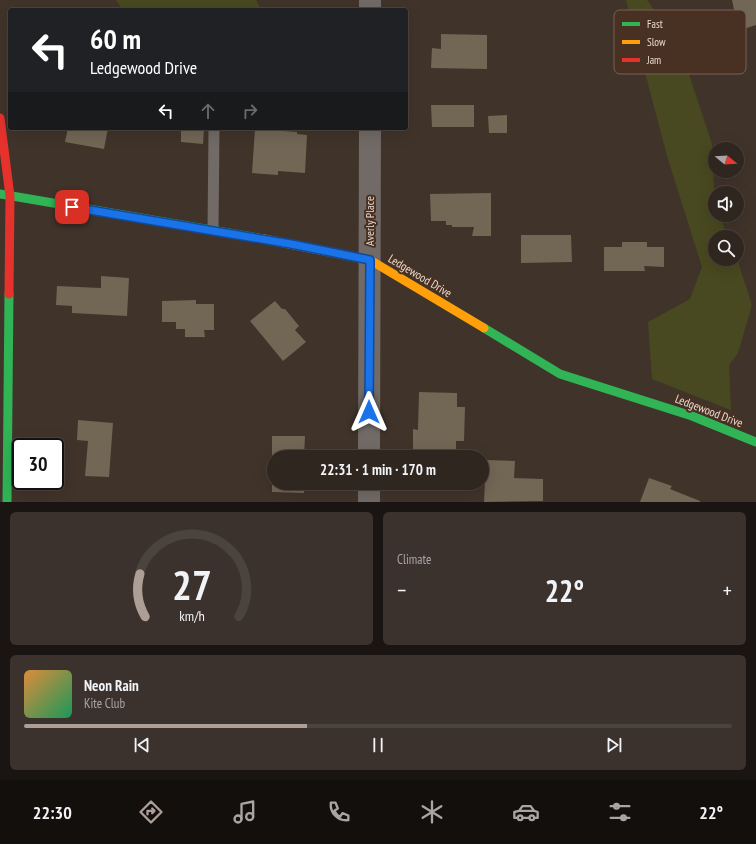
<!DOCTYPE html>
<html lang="en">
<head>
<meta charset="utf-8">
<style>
  :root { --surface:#302620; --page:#3c322d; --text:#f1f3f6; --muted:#a8a5a5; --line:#4b433e; --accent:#ad9f96 }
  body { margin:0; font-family:"PT Sans Narrow",sans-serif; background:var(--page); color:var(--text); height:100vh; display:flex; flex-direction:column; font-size:15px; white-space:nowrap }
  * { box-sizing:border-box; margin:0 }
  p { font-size:13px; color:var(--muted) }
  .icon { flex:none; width:22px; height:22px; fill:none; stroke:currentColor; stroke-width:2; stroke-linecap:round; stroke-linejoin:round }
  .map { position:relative; height:502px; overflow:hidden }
  .side { display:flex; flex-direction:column; gap:10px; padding:10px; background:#1a1512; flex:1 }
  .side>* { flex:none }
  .guide { position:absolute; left:8px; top:8px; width:400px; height:122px; border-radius:4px; box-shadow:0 4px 16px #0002,0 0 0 1px var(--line); background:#202124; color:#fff; overflow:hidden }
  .needle { width:26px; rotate:108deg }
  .buttons { position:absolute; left:708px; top:142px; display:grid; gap:8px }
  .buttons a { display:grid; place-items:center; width:36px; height:36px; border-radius:50%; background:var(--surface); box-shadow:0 4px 16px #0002,0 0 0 1px var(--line); font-size:20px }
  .speed { position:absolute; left:12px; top:438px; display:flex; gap:8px; font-size:20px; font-weight:700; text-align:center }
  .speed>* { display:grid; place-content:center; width:52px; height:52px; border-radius:50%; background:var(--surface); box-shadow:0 4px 16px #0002,0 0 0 1px var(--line); line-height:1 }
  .speed .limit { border:2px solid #111; border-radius:6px; background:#fff; color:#111 }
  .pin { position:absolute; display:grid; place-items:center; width:34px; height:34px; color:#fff; margin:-17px; border-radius:8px; box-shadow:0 2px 6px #0006 }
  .me { position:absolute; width:44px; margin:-22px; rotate:0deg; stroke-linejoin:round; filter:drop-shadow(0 0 3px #0008) }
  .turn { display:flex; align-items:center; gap:14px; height:84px; padding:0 16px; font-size:18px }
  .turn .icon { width:52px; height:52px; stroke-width:2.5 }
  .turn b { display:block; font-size:28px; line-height:34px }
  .lanes { display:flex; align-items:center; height:38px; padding:0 16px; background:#0003; justify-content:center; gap:20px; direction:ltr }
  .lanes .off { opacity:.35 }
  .big { font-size:30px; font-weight:700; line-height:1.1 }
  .side .widget { flex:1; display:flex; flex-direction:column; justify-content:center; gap:6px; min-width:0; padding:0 14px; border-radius:6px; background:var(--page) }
  .side .dial { align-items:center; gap:0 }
  .dial svg { height:104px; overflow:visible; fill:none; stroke:var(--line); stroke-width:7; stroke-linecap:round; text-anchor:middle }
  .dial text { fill:var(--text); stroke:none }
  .song { display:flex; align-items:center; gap:12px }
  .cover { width:48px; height:48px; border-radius:6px; background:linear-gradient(135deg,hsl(30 70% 55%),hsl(150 70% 35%)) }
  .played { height:4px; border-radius:2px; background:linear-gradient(90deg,var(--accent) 40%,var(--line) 40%) }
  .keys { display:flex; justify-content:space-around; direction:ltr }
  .heat { display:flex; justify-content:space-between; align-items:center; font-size:22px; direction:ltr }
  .side .tiles { flex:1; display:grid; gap:10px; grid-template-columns:1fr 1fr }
  .widget:last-child { grid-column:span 2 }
  .trip { position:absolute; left:267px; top:450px; width:222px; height:40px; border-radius:20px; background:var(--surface); box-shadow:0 4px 16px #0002,0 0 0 1px var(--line); font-weight:700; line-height:40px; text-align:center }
  .menu { display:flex; height:64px; justify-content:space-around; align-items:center; background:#130f0d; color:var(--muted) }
  .menu .icon { width:28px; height:28px }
  .menu .current { color:var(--accent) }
  .menu b { font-size:18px; color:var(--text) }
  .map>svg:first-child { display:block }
  .green { fill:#484920 }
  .building { fill:#726655 }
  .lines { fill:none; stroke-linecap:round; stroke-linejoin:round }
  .lane { stroke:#716a66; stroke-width:11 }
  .street { stroke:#716a66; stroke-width:22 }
  .fast { stroke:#30b455; stroke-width:9 }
  .slow { stroke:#ff9f0a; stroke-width:9 }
  .jam { stroke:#e5322d; stroke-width:9 }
  .route-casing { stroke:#114b97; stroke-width:10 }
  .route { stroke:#1a73e8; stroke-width:7 }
  .labels { text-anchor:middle; stroke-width:4; stroke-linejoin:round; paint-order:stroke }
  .street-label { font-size:12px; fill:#e8d9d0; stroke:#483122 }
  .key { fill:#483122; stroke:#786356; stroke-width:1 }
  .key-label { font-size:11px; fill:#e8d9d0 }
</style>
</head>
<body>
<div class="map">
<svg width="756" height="502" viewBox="0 0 756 502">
  <rect width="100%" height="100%" fill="#40332a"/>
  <path class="green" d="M116,0h140l5,10h-138z
    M626,0h21l32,44 33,100 3,71h4l9,22h-13v22h22l15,46 -14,48 -9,12 2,45 -79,-31 -4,-57 42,-23 12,-32 -35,-111z"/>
  <path class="building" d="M732,0h24v25l-19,6 -5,-17h3z
    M441,34l46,1v34l-56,-1 1,-20 9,1z
    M431,105h43v22h-42z
    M507,115v18h-18l-1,-17z
    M68,128h40l-4,21 -39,-7z
    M181,128h23l-1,16 -22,-2z
    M255,129l42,3v2l10,1 -2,38 -27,-2v4l-26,-2z
    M491,193v43h-19l2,-9h-22v-2h-6v-4h-15l-1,-27z
    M521,235h50l1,27 -51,1z
    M622,242h25v5h17v20l-20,-1 1,5h-41v-24h18z
    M101,276l28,2 -2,38 -55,-3v-7l-16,-1 1,-19 44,2z
    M196,300v4h18v26h-10l1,7h-20v-8h-9v-7h-14v-21z
    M275,301l7,8h3l14,17 -4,4 11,12 -23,19 -33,-40z
    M419,392l38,1v14h8l-1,34h-8v16h-43v-28l5,1z
    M78,420l35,3 -4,54 -24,-1 3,-35 -11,-1z
    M272,436h33l-1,21h-30v26h30v10l-32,-1z
    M486,460l29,1 -1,17 29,1v22l-59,1z
    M649,478l23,8 -2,3 30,12v1h-60z"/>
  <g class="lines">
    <path class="lane" d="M213,230l1,-102"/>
    <path class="street" d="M370,10v-10
      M369,457l1,-329
      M369,502v-19"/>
    <path class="fast" d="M0,194l264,45
      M484,328l76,46 132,42 64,26
      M7,502l2,-208"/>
    <path class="slow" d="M264,239l106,21 114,68"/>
    <path class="jam" d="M0,118l10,78 -1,98"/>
  </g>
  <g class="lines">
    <g class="route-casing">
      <path id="route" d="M72,207l219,37 79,16 -1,152"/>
    </g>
    <use href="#route" class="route"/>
  </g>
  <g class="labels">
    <g class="street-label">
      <text transform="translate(370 221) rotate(-90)" y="4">Averly Place</text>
      <text transform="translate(420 276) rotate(31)" y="4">Ledgewood Drive</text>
      <text transform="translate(709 411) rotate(21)" y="4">Ledgewood Drive</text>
    </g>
  </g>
  <rect x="614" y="10" width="132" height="64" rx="6" class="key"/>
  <rect x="622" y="22" width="18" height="4" fill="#30b455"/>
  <rect x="622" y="40" width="18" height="4" fill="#ff9f0a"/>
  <rect x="622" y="58" width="18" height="4" fill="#e5322d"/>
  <g class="key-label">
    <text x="647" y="28">Fast</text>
    <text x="647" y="46">Slow</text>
    <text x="647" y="64">Jam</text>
  </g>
</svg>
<div class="buttons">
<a><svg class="needle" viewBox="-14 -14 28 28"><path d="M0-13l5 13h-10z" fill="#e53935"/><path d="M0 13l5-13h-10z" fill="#a8a5a5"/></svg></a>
<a><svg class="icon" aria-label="sound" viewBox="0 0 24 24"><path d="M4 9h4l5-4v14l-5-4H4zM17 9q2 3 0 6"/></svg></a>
<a><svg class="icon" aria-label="search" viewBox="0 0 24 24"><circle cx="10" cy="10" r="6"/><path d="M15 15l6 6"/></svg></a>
</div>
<div class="speed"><div class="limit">30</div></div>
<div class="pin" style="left:72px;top:207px;background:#d93025"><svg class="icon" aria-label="arrive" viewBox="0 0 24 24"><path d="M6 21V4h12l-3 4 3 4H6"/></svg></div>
<svg class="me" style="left:369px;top:412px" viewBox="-20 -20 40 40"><path d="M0-17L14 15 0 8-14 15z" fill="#1a73e8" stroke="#fff" stroke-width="4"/></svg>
<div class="trip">22:31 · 1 min · 170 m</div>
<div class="guide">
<div class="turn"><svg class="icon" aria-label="left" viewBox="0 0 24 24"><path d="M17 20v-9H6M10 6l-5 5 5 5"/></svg><div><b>60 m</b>Ledgewood Drive</div></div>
<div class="lanes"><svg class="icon" aria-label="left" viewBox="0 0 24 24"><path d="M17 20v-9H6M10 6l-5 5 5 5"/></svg><svg class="icon off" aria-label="ahead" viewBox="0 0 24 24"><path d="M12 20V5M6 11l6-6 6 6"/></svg><svg class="icon off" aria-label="right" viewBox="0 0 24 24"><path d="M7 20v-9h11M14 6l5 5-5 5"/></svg></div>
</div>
</div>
<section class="side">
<div class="tiles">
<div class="widget dial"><svg viewBox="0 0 100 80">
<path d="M14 69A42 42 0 1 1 86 69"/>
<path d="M14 69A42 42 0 0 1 10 36" stroke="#ad9f96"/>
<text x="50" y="56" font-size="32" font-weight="700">27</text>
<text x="50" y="72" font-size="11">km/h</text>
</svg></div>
<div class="widget"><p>Climate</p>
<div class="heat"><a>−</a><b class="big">22°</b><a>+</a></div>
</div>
<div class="widget">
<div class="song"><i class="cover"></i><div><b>Neon Rain</b><p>Kite Club</p></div></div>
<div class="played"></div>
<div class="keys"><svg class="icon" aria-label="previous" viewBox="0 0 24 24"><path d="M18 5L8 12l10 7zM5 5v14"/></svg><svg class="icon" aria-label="pause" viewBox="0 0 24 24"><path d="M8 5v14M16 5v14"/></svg><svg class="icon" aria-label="next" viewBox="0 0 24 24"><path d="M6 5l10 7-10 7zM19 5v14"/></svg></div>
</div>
</div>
</section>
<nav class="menu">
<b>22:30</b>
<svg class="icon current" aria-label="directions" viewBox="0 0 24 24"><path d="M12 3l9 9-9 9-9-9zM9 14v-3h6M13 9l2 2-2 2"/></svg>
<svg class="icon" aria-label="music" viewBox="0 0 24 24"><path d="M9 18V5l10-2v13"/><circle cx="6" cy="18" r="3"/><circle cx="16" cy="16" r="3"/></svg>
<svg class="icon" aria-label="phone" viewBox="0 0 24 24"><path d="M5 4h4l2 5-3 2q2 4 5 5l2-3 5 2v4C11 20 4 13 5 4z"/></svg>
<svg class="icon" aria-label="climate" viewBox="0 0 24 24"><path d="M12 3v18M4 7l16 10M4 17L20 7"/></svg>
<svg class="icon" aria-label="car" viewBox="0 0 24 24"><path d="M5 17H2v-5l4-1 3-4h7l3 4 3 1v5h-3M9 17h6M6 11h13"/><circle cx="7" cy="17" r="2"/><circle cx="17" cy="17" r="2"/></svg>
<svg class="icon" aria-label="filters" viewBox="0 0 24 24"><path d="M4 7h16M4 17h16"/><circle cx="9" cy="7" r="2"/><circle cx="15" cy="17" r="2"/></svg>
<b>22°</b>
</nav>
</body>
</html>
